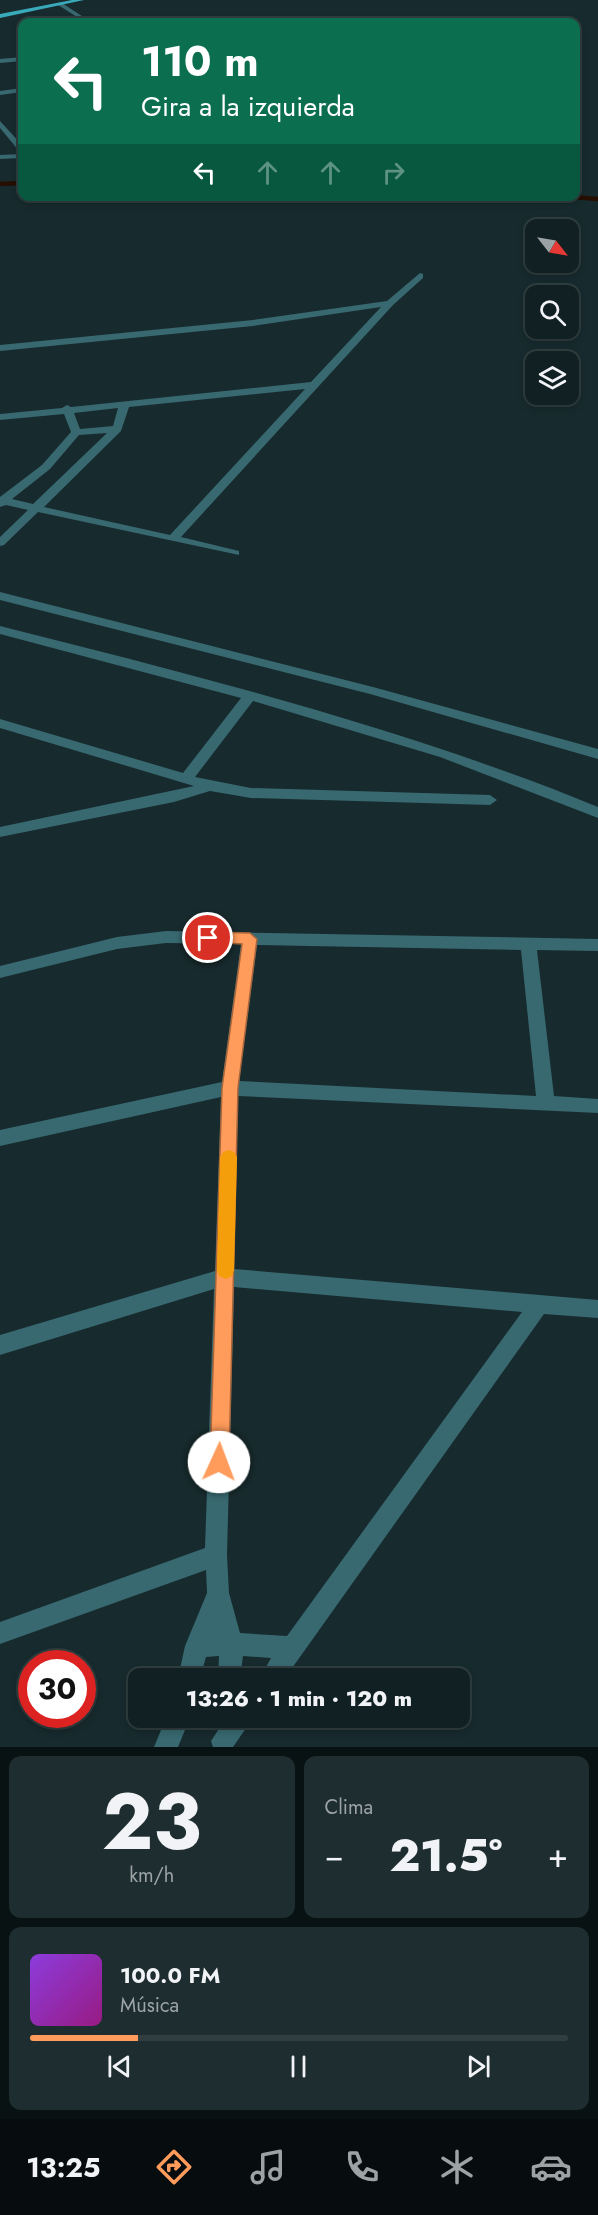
<!DOCTYPE html>
<html lang="es">
<head>
<meta charset="utf-8">
<style>
  :root { --surface:#112022; --page:#1e2d2f; --text:#f1f3f6; --muted:#9ca3a5; --line:#303e40; --accent:#ff9b5b }
  body { margin:0; font-family:Jost,sans-serif; background:var(--page); color:var(--text); height:100vh; display:flex; flex-direction:column; font-size:22px; white-space:nowrap }
  * { box-sizing:border-box; margin:0 }
  p { font-size:20px; color:var(--muted) }
  .icon { flex:none; width:33px; height:33px; fill:none; stroke:currentColor; stroke-width:2; stroke-linecap:round; stroke-linejoin:round }
  .map { position:relative; height:1747px; overflow:hidden }
  .details { display:flex; flex-direction:column; gap:9px; padding:9px; background:#091213; flex:1 }
  .details>* { flex:none }
  .guide { position:absolute; left:18px; top:18px; width:562px; height:183px; border-radius:12px; box-shadow:0 3px 9px #0003,0 0 0 2px var(--line); background:#0b6e4f; color:#fff; overflow:hidden }
  .needle { width:39px; rotate:121deg }
  .controls { position:absolute; left:525px; top:219px; display:grid; gap:12px }
  .controls a { display:grid; place-items:center; width:54px; height:54px; border-radius:12px; background:var(--surface); box-shadow:0 3px 9px #0003,0 0 0 2px var(--line); font-size:30px }
  .speed { position:absolute; left:18px; top:1650px; display:flex; gap:12px; font-size:30px; font-weight:700; text-align:center }
  .speed>* { display:grid; place-content:center; width:78px; height:78px; border-radius:50%; background:var(--surface); box-shadow:0 3px 9px #0003,0 0 0 2px var(--line); line-height:1 }
  .speed .limit { border:9px solid #d22; background:#fff; color:#111 }
  .pin { position:absolute; display:grid; place-items:center; width:51px; height:51px; color:#fff; margin:-26px; border:3px solid #fff; border-radius:50%; box-shadow:0 2px 6px #0007 }
  .me { position:absolute; width:66px; margin:-33px; rotate:2deg; stroke-linejoin:round; filter:drop-shadow(0 0 4px #0008) }
  .turn { display:flex; align-items:center; gap:21px; height:126px; padding:0 24px; font-size:27px }
  .turn .icon { width:78px; height:78px; stroke-width:2.5 }
  .turn b { display:block; font-size:42px; line-height:51px }
  .lanes { display:flex; align-items:center; height:57px; padding:0 24px; background:#0003; justify-content:center; gap:30px; direction:ltr }
  .lanes .off { opacity:.35 }
  .big { font-size:45px; font-weight:800; line-height:1.1 }
  .details .widget { flex:1; display:flex; flex-direction:column; justify-content:center; gap:9px; min-width:0; padding:0 21px; border-radius:12px; background:var(--page) }
  .details .dial { align-items:center; gap:0 }
  .dial b { font-size:78px; line-height:1 }
  .song { display:flex; align-items:center; gap:18px }
  .cover { width:72px; height:72px; border-radius:9px; background:linear-gradient(135deg,hsl(270 70% 55%),hsl(310 70% 35%)) }
  .played { height:6px; border-radius:3px; background:linear-gradient(90deg,var(--accent) 20%,var(--line) 20%) }
  .keys { display:flex; justify-content:space-around; direction:ltr }
  .heat { display:flex; justify-content:space-between; align-items:center; font-size:33px; direction:ltr }
  .details .tiles { flex:1; display:grid; gap:9px; grid-template-columns:1fr 1fr }
  .widget:last-child { grid-column:span 2 }
  .trip { position:absolute; left:128px; top:1668px; width:342px; height:60px; border-radius:12px; background:var(--surface); box-shadow:0 3px 9px #0003,0 0 0 2px var(--line); font-weight:800; line-height:60px; text-align:center }
  .dock { display:flex; height:96px; justify-content:space-around; align-items:center; background:#070d0e; color:var(--muted) }
  .dock .icon { width:42px; height:42px }
  .dock .selected { color:var(--accent) }
  .dock b { font-size:27px; color:var(--text) }
  .map>svg:first-child { display:block }
  .lines { fill:none; stroke-linecap:round; stroke-linejoin:round }
  .stream { stroke:#260e01; stroke-width:4.5 }
  .minor { fill:#386870; fill-rule:evenodd }
  .major { fill:#39aaba; fill-rule:evenodd }
  .route { fill:#ff9b5b; stroke:#a6653b; stroke-width:1.5 }
  .slow { fill:#f59e0b }
</style>
</head>
<body>
<div class="map">
<svg width="598" height="1747" viewBox="0 0 598 1747">
  <rect width="100%" height="100%" fill="#172a2d"/>
  <g class="lines">
    <path class="stream" d="M0,184l22,-1
      M559,196l39,3"/>
    <path class="minor" d="M60,2l2,1 29,19h-6l-27,-17z
      M258,19l-2,3h-22z
      M22,57v4l-22,2v-4z
      M22,88v4l-22,3v-4z
      M0,121l22,24v6h-3l-19,-23z
      M22,154v4l-22,1v-4z
      M420,273l3,1v4l-30,27 -212,232 58,14v4l-201,-43 -34,33 -4,1v-9l28,-27 -22,-5 -6,2v-10l42,-32 29,-33 -7,-18 -64,6v-6l62,-6 5,-3 4,2 240,-25 70,-75 -128,19 -253,25v-6l253,-25 134,-19zM305,389l-135,146 -126,-28 77,-76 8,-24zM118,408l-5,18 -33,3 -6,-16zM107,433l-74,71 -21,-5 38,-30 29,-34z
      M0,592l373,95 225,62v10l-228,-65 -370,-94z
      M0,626c202,51 405,102 598,181v11l-158,-61 -187,-56 -58,76 56,11 239,7 7,5 -7,5 -239,-7 -41,-7 -36,11 -174,35v-10l194,-41 -194,-58v-9l183,54 58,-75 -241,-64z
      M166,931l432,8v12l-61,-1 17,146 44,3v14l-360,-17 -4,173 364,31v18l-54,-4 -259,364h-25l11,-20 -28,-2 -3,22h-22l1,-22 -13,1 -6,21h-22l7,-32 22,-53 -1,-23 -206,74v-22l205,-74 9,-259 -214,66v-20l215,-64 6,-174 -221,49v-16l222,-48 19,-138 -75,-1 -49,6 -117,29v-12l117,-29zM257,945l264,5 15,146 -297,-15zM234,1287l288,25 -235,324 -47,-3 -11,-40 -2,-38z
      M166,1718h24l-12,29h-24z
      M226,1718h27l-20,29h-20l-2,-6z"/>
    <path class="major" d="M72,0h12l-84,18v-4z"/>
  </g>
  <path class="route" d="M208,932l42,1 7,6 -19,149 -9,374 -3,7 -7,3 -7,-3 -2,-7 12,-374 20,-144 -39,-2 -2,-4z"/>
  <path class="slow" d="M229,1150l5,2 3,5 -3,113 -2,6 -6,3 -7,-3 -2,-6 3,-113 3,-5z"/>
</svg>
<div class="controls">
<a><svg class="needle" viewBox="-14 -14 28 28"><path d="M0-13l5 13h-10z" fill="#e53935"/><path d="M0 13l5-13h-10z" fill="#9ca3a5"/></svg></a>
<a><svg class="icon" aria-label="search" viewBox="0 0 24 24"><circle cx="10" cy="10" r="6"/><path d="M15 15l6 6"/></svg></a>
<a><svg class="icon" aria-label="layers" viewBox="0 0 24 24"><path d="M12 4l9 5-9 5-9-5zM3 14l9 5 9-5"/></svg></a>
</div>
<div class="speed"><div class="limit">30</div></div>
<div class="pin" style="left:208px;top:938px;background:#d93025"><svg class="icon" aria-label="arrive" viewBox="0 0 24 24"><path d="M6 21V4h12l-3 4 3 4H6"/></svg></div>
<svg class="me" style="left:219px;top:1462px" viewBox="-20 -20 40 40"><circle r="19" fill="#fff"/><path d="M0-13L10 11 0 6-10 11z" fill="#ff9b5b"/></svg>
<div class="trip">13:26 · 1 min · 120 m</div>
<div class="guide">
<div class="turn"><svg class="icon" aria-label="left" viewBox="0 0 24 24"><path d="M17 20v-9H6M10 6l-5 5 5 5"/></svg><div><b>110 m</b>Gira a la izquierda</div></div>
<div class="lanes"><svg class="icon" aria-label="left" viewBox="0 0 24 24"><path d="M17 20v-9H6M10 6l-5 5 5 5"/></svg><svg class="icon off" aria-label="ahead" viewBox="0 0 24 24"><path d="M12 20V5M6 11l6-6 6 6"/></svg><svg class="icon off" aria-label="ahead" viewBox="0 0 24 24"><path d="M12 20V5M6 11l6-6 6 6"/></svg><svg class="icon off" aria-label="right" viewBox="0 0 24 24"><path d="M7 20v-9h11M14 6l5 5-5 5"/></svg></div>
</div>
</div>
<section class="details">
<div class="tiles">
<div class="widget dial"><b>23</b><p>km/h</p></div>
<div class="widget"><p>Clima</p>
<div class="heat"><a>−</a><b class="big">21.5°</b><a>+</a></div>
</div>
<div class="widget">
<div class="song"><i class="cover"></i><div><b>100.0 FM</b><p>Música</p></div></div>
<div class="played"></div>
<div class="keys"><svg class="icon" aria-label="previous" viewBox="0 0 24 24"><path d="M18 5L8 12l10 7zM5 5v14"/></svg><svg class="icon" aria-label="pause" viewBox="0 0 24 24"><path d="M8 5v14M16 5v14"/></svg><svg class="icon" aria-label="next" viewBox="0 0 24 24"><path d="M6 5l10 7-10 7zM19 5v14"/></svg></div>
</div>
</div>
</section>
<nav class="dock">
<b>13:25</b>
<svg class="icon selected" aria-label="directions" viewBox="0 0 24 24"><path d="M12 3l9 9-9 9-9-9zM9 14v-3h6M13 9l2 2-2 2"/></svg>
<svg class="icon" aria-label="music" viewBox="0 0 24 24"><path d="M9 18V5l10-2v13"/><circle cx="6" cy="18" r="3"/><circle cx="16" cy="16" r="3"/></svg>
<svg class="icon" aria-label="phone" viewBox="0 0 24 24"><path d="M5 4h4l2 5-3 2q2 4 5 5l2-3 5 2v4C11 20 4 13 5 4z"/></svg>
<svg class="icon" aria-label="climate" viewBox="0 0 24 24"><path d="M12 3v18M4 7l16 10M4 17L20 7"/></svg>
<svg class="icon" aria-label="car" viewBox="0 0 24 24"><path d="M5 17H2v-5l4-1 3-4h7l3 4 3 1v5h-3M9 17h6M6 11h13"/><circle cx="7" cy="17" r="2"/><circle cx="17" cy="17" r="2"/></svg>
</nav>
</body>
</html>
